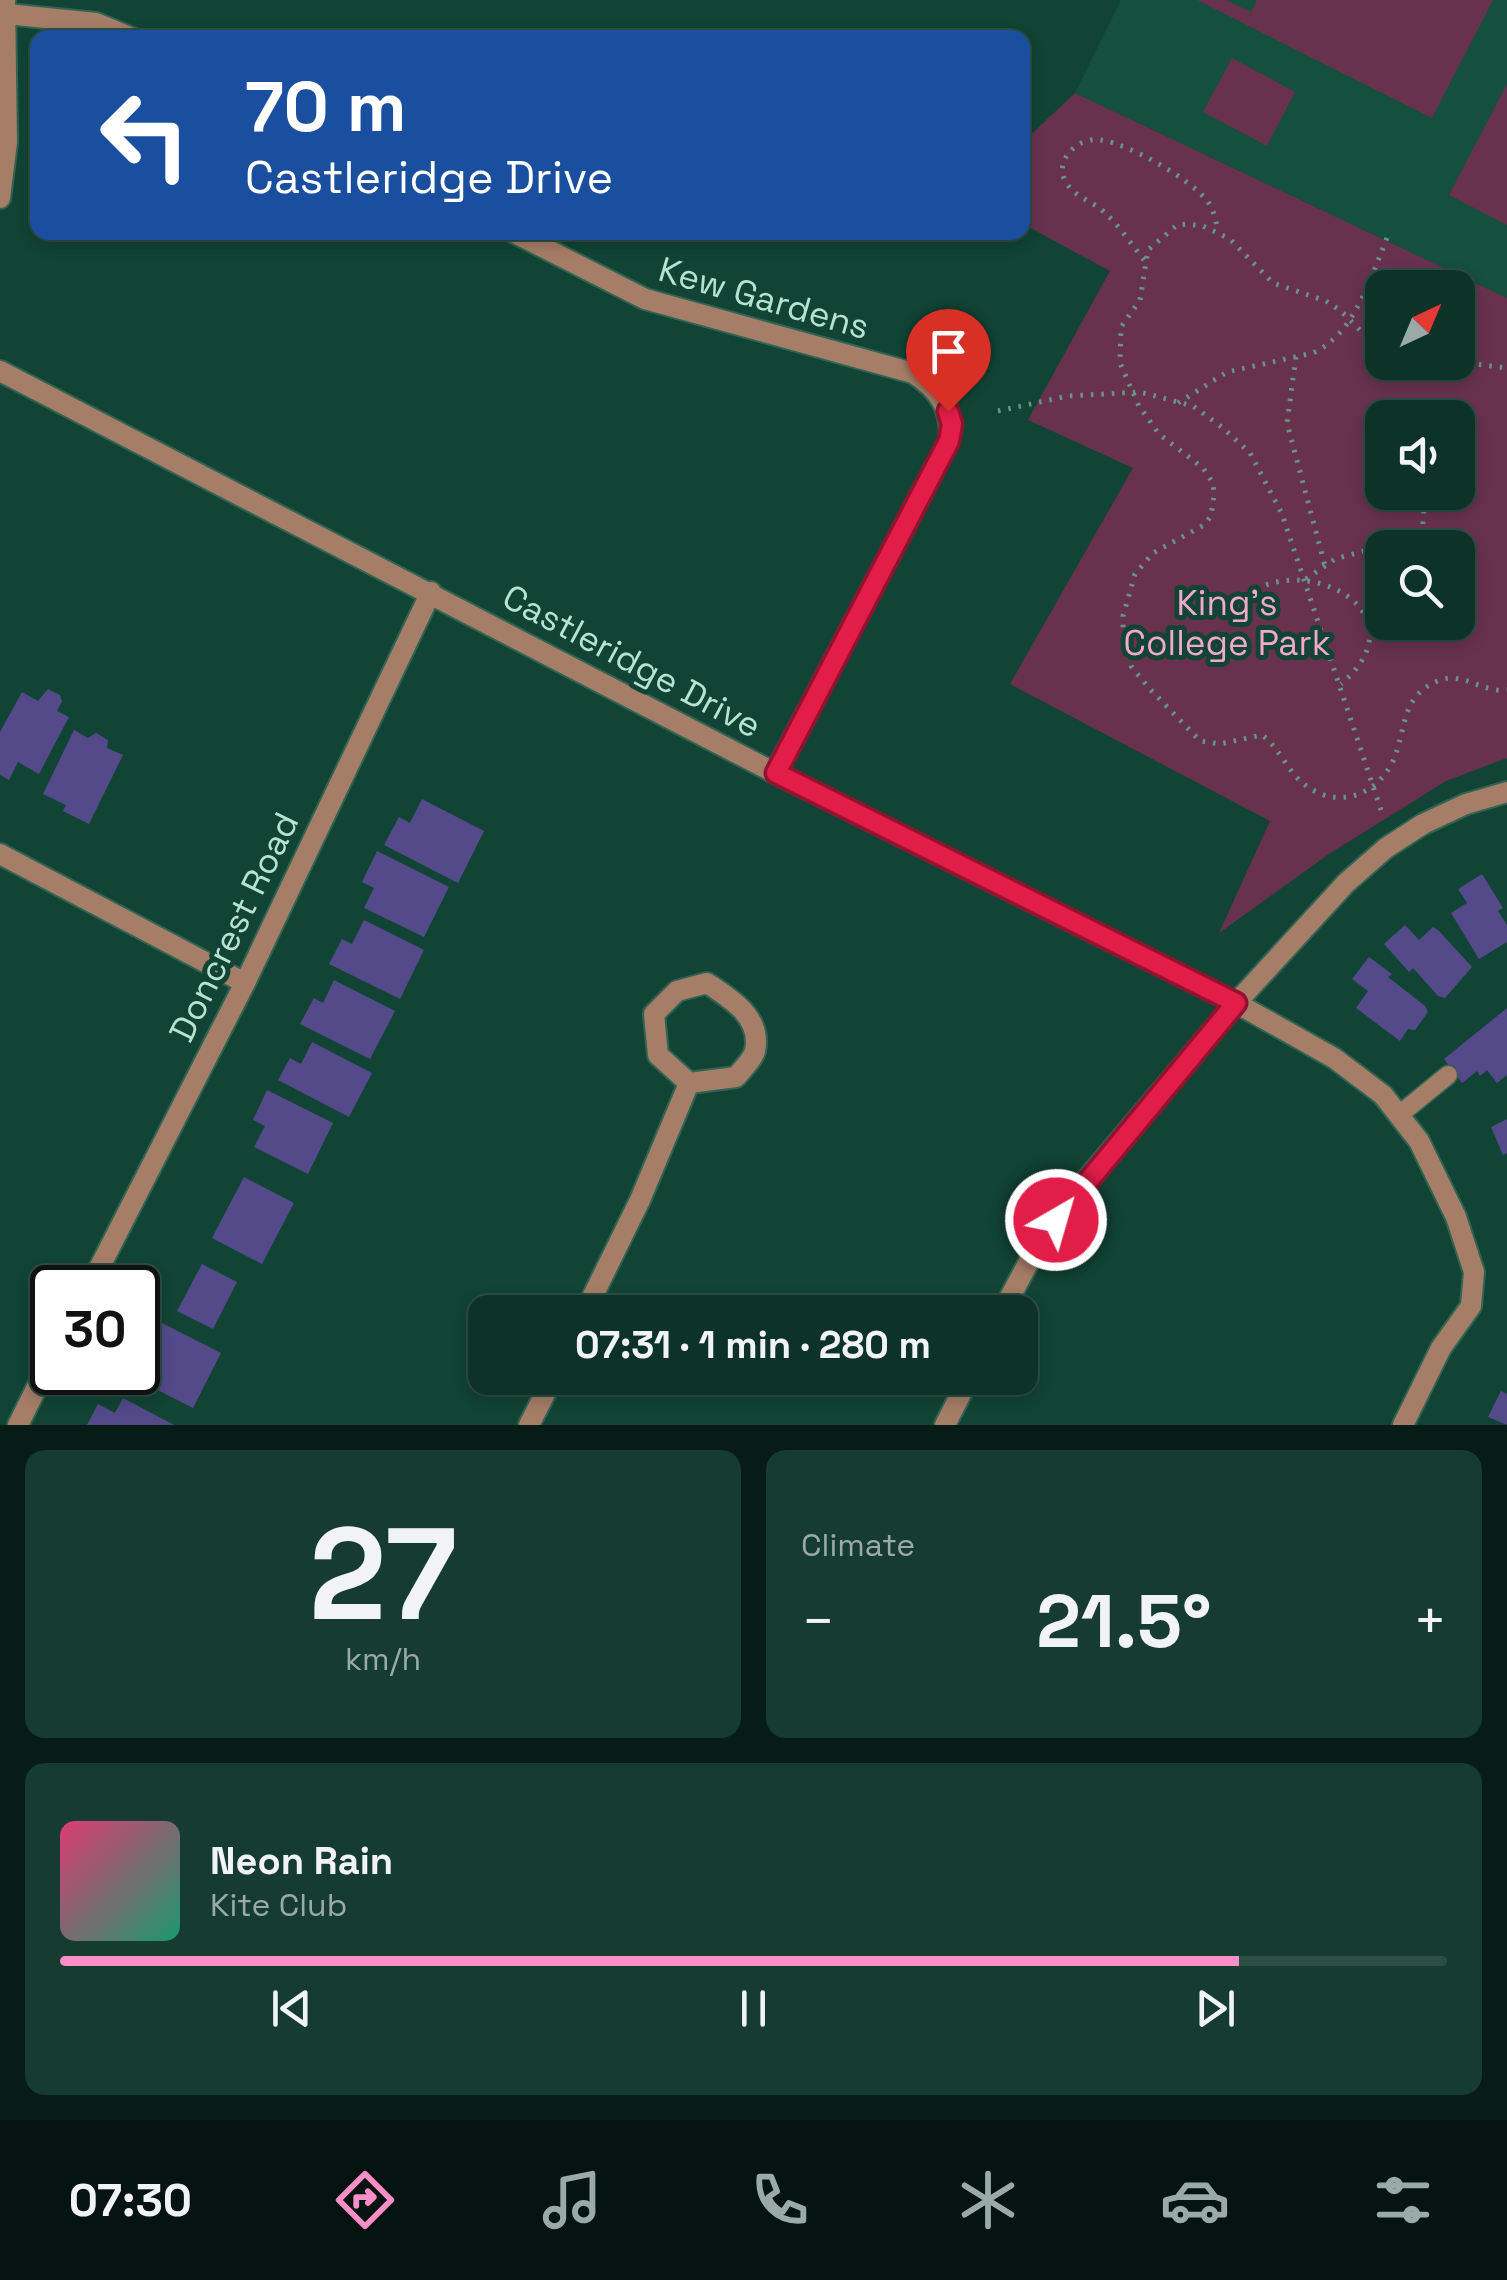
<!DOCTYPE html>
<html lang="en">
<head>
<meta charset="utf-8">
<style>
  :root { --surface:#0d3328; --page:#163b30; --text:#f1f3f6; --muted:#9aaaa8; --line:#2d4e45; --accent:#fa8fc7 }
  body { margin:0; font-family:"Space Grotesk",sans-serif; background:var(--page); color:var(--text); height:100vh; display:flex; flex-direction:column; font-size:38px; white-space:nowrap }
  * { box-sizing:border-box; margin:0 }
  p { font-size:32px; color:var(--muted) }
  .icon { flex:none; width:55px; height:55px; fill:none; stroke:currentColor; stroke-width:2; stroke-linecap:round; stroke-linejoin:round }
  .map { position:relative; height:1425px; overflow:hidden }
  .details { display:flex; flex-direction:column; gap:25px; padding:25px; background:#071c16; flex:1 }
  .details>* { flex:none }
  .top-card { position:absolute; left:30px; top:30px; width:1000px; height:210px; border-radius:20px; box-shadow:0 5px 15px #0003,0 0 0 2px var(--line); background:#1a4fa0; color:#fff; overflow:hidden }
  .needle { width:65px; rotate:44deg }
  .fabs { position:absolute; left:1365px; top:270px; display:grid; gap:20px }
  .fabs a { display:grid; place-items:center; width:110px; height:110px; border-radius:20px; background:var(--surface); box-shadow:0 5px 15px #0003,0 0 0 2px var(--line); font-size:50px }
  .speed { position:absolute; left:30px; top:1265px; display:flex; gap:20px; font-size:50px; font-weight:700; text-align:center }
  .speed>* { display:grid; place-content:center; width:130px; height:130px; border-radius:50%; background:var(--surface); box-shadow:0 5px 15px #0003,0 0 0 2px var(--line); line-height:1 }
  .speed .limit { border:5px solid #111; border-radius:15px; background:#fff; color:#111 }
  .pin { position:absolute; display:grid; place-items:center; width:85px; height:85px; color:#fff; margin:-102px -42px; border-radius:50% 50% 50% 0; rotate:-45deg; box-shadow:0 0 10px #0007 }
  .pin .icon { rotate:45deg }
  .me { position:absolute; width:110px; margin:-55px; rotate:38deg; stroke-linejoin:round; filter:drop-shadow(0 0 8px #0008) }
  .turn { display:flex; align-items:center; gap:35px; height:210px; padding:0 50px; font-size:45px }
  .turn .icon { width:130px; height:130px; stroke-width:2.5 }
  .turn b { display:block; font-size:70px; line-height:85px }
  .big { font-size:75px; font-weight:800; line-height:1.1 }
  .details .card { flex:1; display:flex; flex-direction:column; justify-content:center; gap:15px; min-width:0; padding:0 35px; border-radius:20px; background:var(--page) }
  .details .dial { align-items:center; gap:0 }
  .dial b { font-size:130px; line-height:1 }
  .song { display:flex; align-items:center; gap:30px }
  .cover { width:120px; height:120px; border-radius:15px; background:linear-gradient(135deg,hsl(340 70% 55%),hsl(160 70% 35%)) }
  .played { height:10px; border-radius:5px; background:linear-gradient(90deg,var(--accent) 85%,var(--line) 85%) }
  .keys { display:flex; justify-content:space-around; direction:ltr }
  .heat { display:flex; justify-content:space-between; align-items:center; font-size:55px; direction:ltr }
  .details .tiles { flex:1; display:grid; gap:25px; grid-template-columns:1fr 1fr }
  .card:last-child { grid-column:span 2 }
  .trip { position:absolute; left:468px; top:1295px; width:570px; height:100px; border-radius:20px; background:var(--surface); box-shadow:0 5px 15px #0003,0 0 0 2px var(--line); font-weight:800; line-height:100px; text-align:center }
  .tabs { display:flex; height:160px; justify-content:space-around; align-items:center; background:#051410; color:var(--muted) }
  .tabs .icon { width:70px; height:70px }
  .tabs .on { color:var(--accent) }
  .tabs b { font-size:45px; color:var(--text) }
  .map>svg:first-child { display:block }
  .built { fill:#154f3d }
  .green { fill:#68324f; fill-rule:evenodd }
  .building { fill:#544a89 }
  .lines { fill:none; stroke-linecap:round; stroke-linejoin:round }
  .service-casing { stroke:#326454; stroke-width:21 }
  .minor-casing { stroke:#326454; stroke-width:24 }
  .path { stroke:#679585; stroke-width:5; stroke-dasharray:2.5 8; stroke-linecap:butt }
  .service { stroke:#a67d67; stroke-width:18 }
  .minor { stroke:#a67d67; stroke-width:20 }
  .route-casing { stroke:#92132f; stroke-width:25 }
  .route { stroke:#e11d48; stroke-width:18 }
  .labels { text-anchor:middle; stroke-width:10; stroke-linejoin:round; paint-order:stroke }
  .street-label { font-size:35px; fill:#b8e2d1; stroke:#114435 }
  .park-label { font-size:35px; fill:#f2a8cc; stroke:#114435 }
</style>
</head>
<body>
<div class="map">
<svg width="1507" height="1425" viewBox="0 0 1507 1425">
  <rect width="100%" height="100%" fill="#114435"/>
  <path class="built" d="M1121,0h386v298l-432,-205z"/>
  <path class="green" d="M1197,0h29l25,12 6,-12h236l-61,118z
    M1232,58l63,34 -28,54 -64,-34z
    M1507,84v141l-58,-30z
    M1075,93l432,205v460l-61,23 -117,73 -110,79 51,-112 -260,-137 123,-216 -105,-48 82,-149 -87,-47v-82zM1382,288h76v74h-76zM1382,418h76v74h-76zM1382,548h76v74h-76z"/>
  <path class="building" d="M48,689l12,6 2,6 -5,10 12,6 -30,57 -21,-12 -9,18 -9,-5v-43l22,-40 16,9z
    M74,730l14,8 8,-5 12,7 -1,8 16,7 -34,69 -26,-13 3,-6 -23,-11z
    M422,799l62,32 -26,52 -74,-38 15,-28 11,6z
    M377,851l72,36 -25,50 -60,-29 10,-20 -12,-6z
    M1482,874l21,34 -5,3 9,14v17l-28,17 -28,-46 16,-10 -9,-14z
    M364,920l60,30 -24,49 -71,-35 13,-25 10,5z
    M1405,925l14,15 14,-13 6,4 33,36 -27,31 -7,-2 -25,-28 -4,4 -25,-28z
    M1369,957l23,17 -4,3 37,29 3,6 -13,18 -7,-1 -8,12 -44,-33 12,-17 -16,-12z
    M334,980l61,31 -25,48 -70,-35 14,-26 9,5z
    M1507,1008v67l-10,8 -10,-13 -7,6 -3,-5 -15,12 -18,-24z
    M312,1042l60,31 -23,44 -71,-37 12,-22 11,6z
    M267,1090l66,33 -25,51 -54,-27 11,-21 -12,-6z
    M1507,1119v34l-4,2 -12,-28z
    M244,1177l50,26 -32,61 -50,-26z
    M202,1264l35,18 -24,47 -36,-18z
    M162,1323l59,30 -28,55 -59,-30z
    M1501,1391l6,3v31l-19,-8z
    M123,1398l51,27h-87l11,-21 17,9z"/>
  <g class="lines">
    <g class="service-casing">
      <path id="service" d="M1399,1115l49,-40"/>
    </g>
    <g class="minor-casing">
      <path id="minor" d="M7,14l89,9 36,15
        M0,198l7,-56 -2,-142
        M513,232l132,67 268,74c26,17 40,37 36,68l-174,332
        M0,371l775,402 461,230 98,55 49,37 36,46 37,76 18,55 -3,34 -30,42 -38,77
        M0,854l245,129
        M707,983c24,16 55,34 48,68 -2,8 -13,19 -19,26l-47,6 -31,-28 -4,-41 23,-23z
        M89,1288l156,-305 186,-391
        M585,1312l55,-112 49,-117
        M1002,1312l38,-71 31,-43 165,-195 110,-120 40,-35 37,-24 43,-20 41,-12
        M18,1425l34,-68
        M529,1425l24,-47
        M945,1425l24,-47"/>
    </g>
    <path class="path" d="M1144,260c-13,-16 -25,-35 -40,-48 -11,-11 -28,-14 -37,-28 -15,-22 10,-48 34,-44 28,4 90,39 107,62 6,9 8,19 10,29
      M1382,352l-41,-41 -15,-10 -53,-18 -43,-44 -27,-13 -15,-2 -11,1 -29,25 -8,50 -19,27 -1,36 19,43 20,28 44,34 10,15 1,12 -3,21 -7,9 -51,28 -18,21 -12,42v19l8,31 17,21 52,54 20,3 42,-9c19,14 26,39 46,52 30,21 67,9 84,-24 15,-31 7,-68 48,-83 24,-8 43,13 67,10
      M1296,357l-9,66 38,143
      M1406,362h48
      M1458,362l49,6
      M1178,403l49,-31 86,-19c44,-20 59,-81 77,-122
      M998,411l70,-15 72,-4 53,14 30,22 27,25 32,61 99,296
      M1422,535l5,13
      M1306,579l29,-20 87,-24 2,-26 12,-17
      M1228,619c41,-85 208,-16 113,65"/>
    <use href="#service" class="service"/>
    <use href="#minor" class="minor"/>
  </g>
  <g class="lines">
    <g class="route-casing">
      <path id="route" d="M948,411l4,13 -3,17 -173,332 460,230 -180,217"/>
    </g>
    <use href="#route" class="route"/>
  </g>
  <g class="labels">
    <g class="street-label">
      <text transform="translate(764 298) rotate(16)" y="12">Kew Gardens</text>
      <text transform="translate(632 661) rotate(28)" y="12">Castleridge Drive</text>
      <text transform="translate(234 927) rotate(-64)" y="12">Doncrest Road</text>
    </g>
    <g class="park-label">
      <text x="1227" y="615">King's<tspan x="1227" dy="40">College Park</tspan></text>
    </g>
  </g>
</svg>
<div class="fabs">
<a><svg class="needle" viewBox="-14 -14 28 28"><path d="M0-13l5 13h-10z" fill="#e53935"/><path d="M0 13l5-13h-10z" fill="#9aaaa8"/></svg></a>
<a><svg class="icon" aria-label="sound" viewBox="0 0 24 24"><path d="M4 9h4l5-4v14l-5-4H4zM17 9q2 3 0 6"/></svg></a>
<a><svg class="icon" aria-label="search" viewBox="0 0 24 24"><circle cx="10" cy="10" r="6"/><path d="M15 15l6 6"/></svg></a>
</div>
<div class="speed"><div class="limit">30</div></div>
<div class="pin" style="left:948px;top:411px;background:#d93025"><svg class="icon" aria-label="arrive" viewBox="0 0 24 24"><path d="M6 21V4h12l-3 4 3 4H6"/></svg></div>
<svg class="me" style="left:1056px;top:1220px" viewBox="-20 -20 40 40"><circle r="17" fill="#e11d48" stroke="#fff" stroke-width="3"/><path d="M0-11L8 9 0 5-8 9z" fill="#fff"/></svg>
<div class="trip">07:31 · 1 min · 280 m</div>
<div class="top-card">
<div class="turn"><svg class="icon" aria-label="left" viewBox="0 0 24 24"><path d="M17 20v-9H6M10 6l-5 5 5 5"/></svg><div><b>70 m</b>Castleridge Drive</div></div>
</div>
</div>
<section class="details">
<div class="tiles">
<div class="card dial"><b>27</b><p>km/h</p></div>
<div class="card"><p>Climate</p>
<div class="heat"><a>−</a><b class="big">21.5°</b><a>+</a></div>
</div>
<div class="card">
<div class="song"><i class="cover"></i><div><b>Neon Rain</b><p>Kite Club</p></div></div>
<div class="played"></div>
<div class="keys"><svg class="icon" aria-label="previous" viewBox="0 0 24 24"><path d="M18 5L8 12l10 7zM5 5v14"/></svg><svg class="icon" aria-label="pause" viewBox="0 0 24 24"><path d="M8 5v14M16 5v14"/></svg><svg class="icon" aria-label="next" viewBox="0 0 24 24"><path d="M6 5l10 7-10 7zM19 5v14"/></svg></div>
</div>
</div>
</section>
<nav class="tabs">
<b>07:30</b>
<svg class="icon on" aria-label="directions" viewBox="0 0 24 24"><path d="M12 3l9 9-9 9-9-9zM9 14v-3h6M13 9l2 2-2 2"/></svg>
<svg class="icon" aria-label="music" viewBox="0 0 24 24"><path d="M9 18V5l10-2v13"/><circle cx="6" cy="18" r="3"/><circle cx="16" cy="16" r="3"/></svg>
<svg class="icon" aria-label="phone" viewBox="0 0 24 24"><path d="M5 4h4l2 5-3 2q2 4 5 5l2-3 5 2v4C11 20 4 13 5 4z"/></svg>
<svg class="icon" aria-label="climate" viewBox="0 0 24 24"><path d="M12 3v18M4 7l16 10M4 17L20 7"/></svg>
<svg class="icon" aria-label="car" viewBox="0 0 24 24"><path d="M5 17H2v-5l4-1 3-4h7l3 4 3 1v5h-3M9 17h6M6 11h13"/><circle cx="7" cy="17" r="2"/><circle cx="17" cy="17" r="2"/></svg>
<svg class="icon" aria-label="filters" viewBox="0 0 24 24"><path d="M4 7h16M4 17h16"/><circle cx="9" cy="7" r="2"/><circle cx="15" cy="17" r="2"/></svg>
</nav>
</body>
</html>
